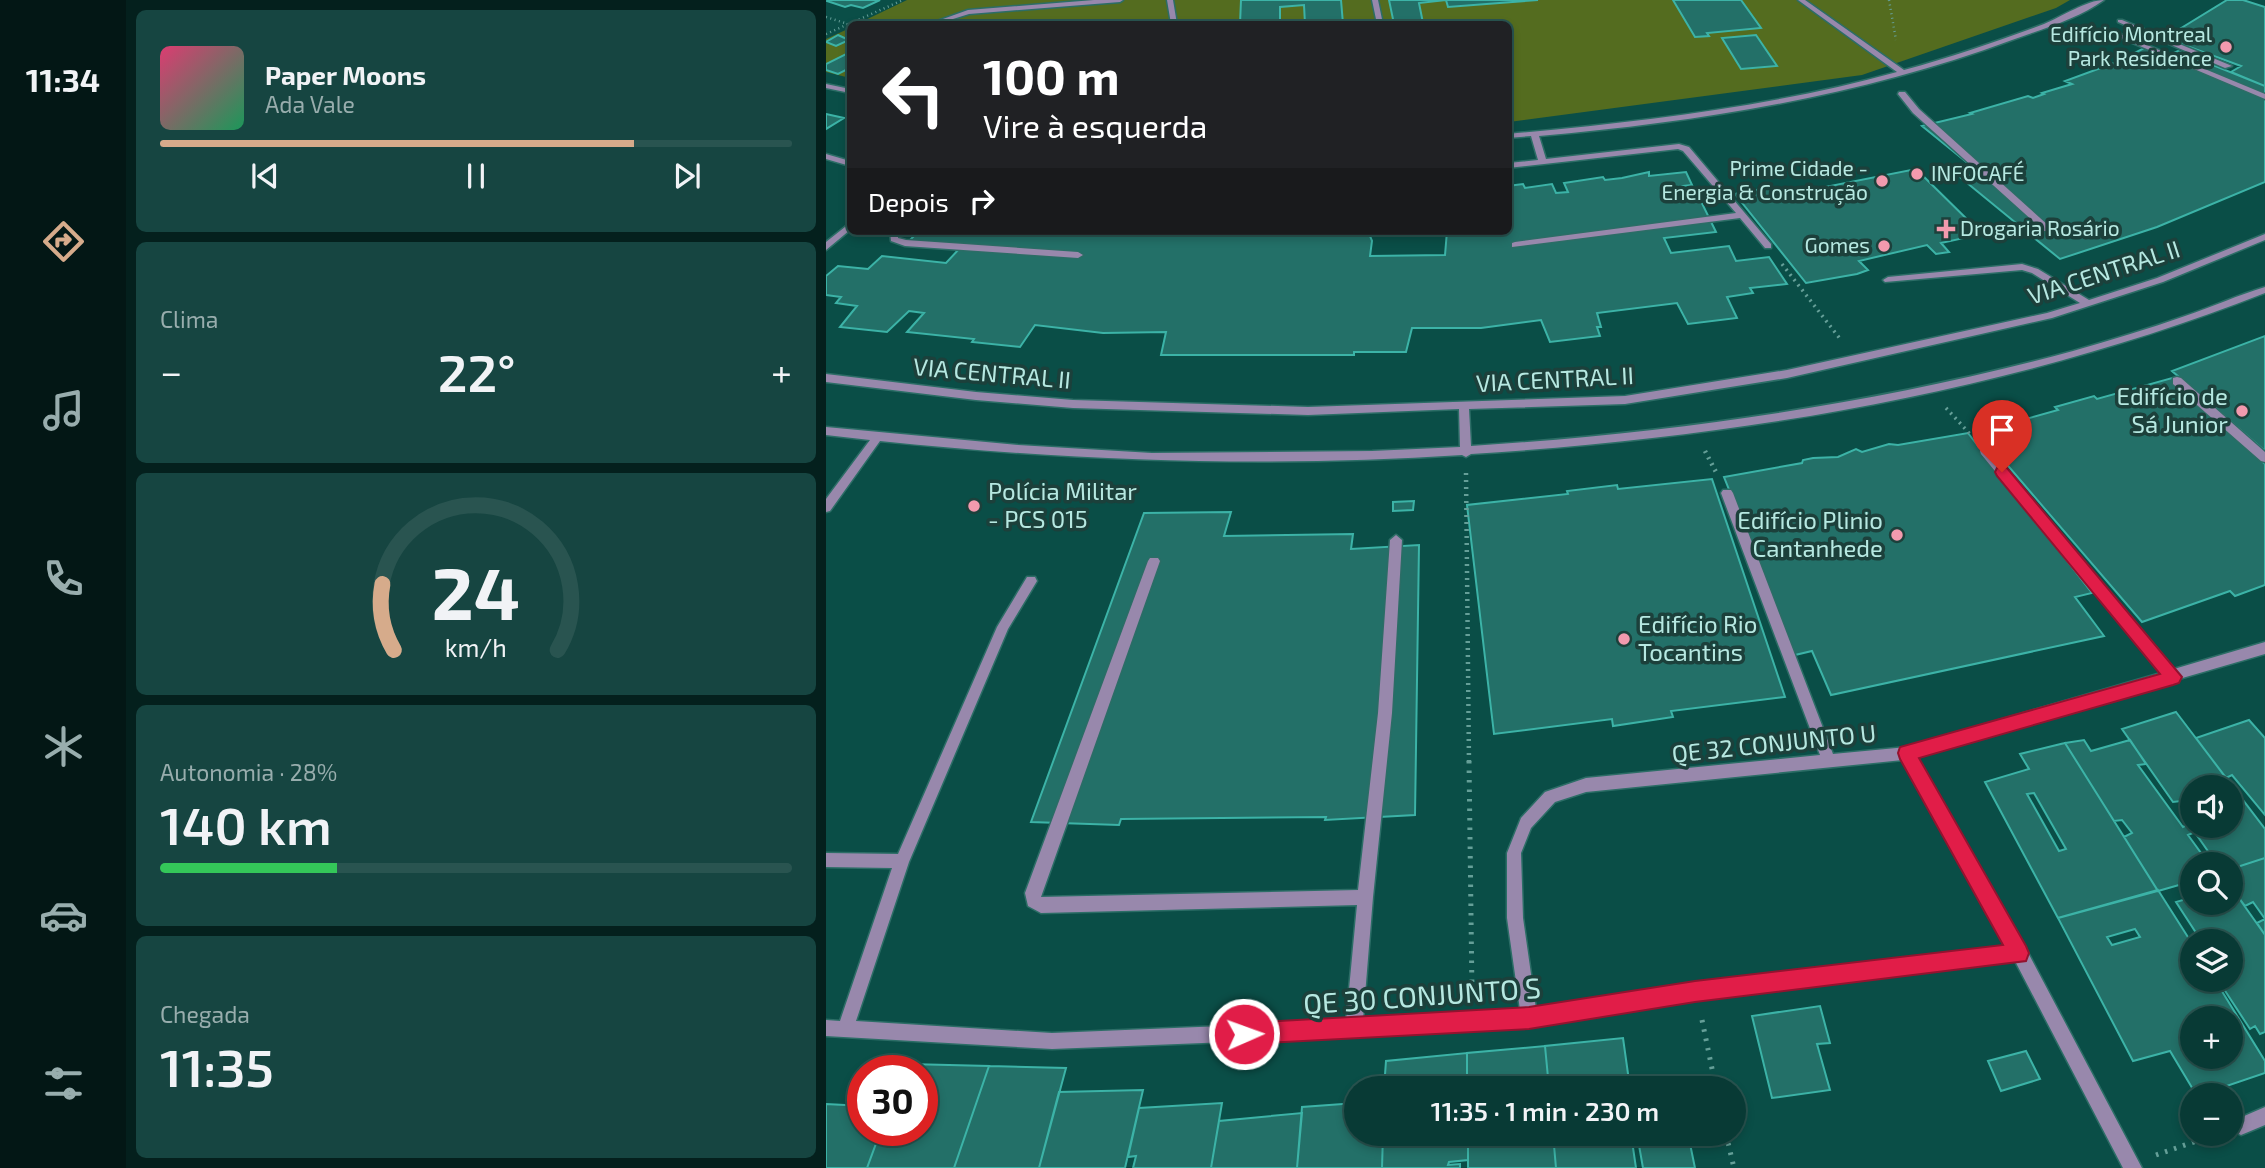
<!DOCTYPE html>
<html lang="pt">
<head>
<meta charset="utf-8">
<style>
  :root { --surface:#083a35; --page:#164541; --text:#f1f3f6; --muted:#98adad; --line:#295450; --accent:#d6ab8b }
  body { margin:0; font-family:"Exo 2",sans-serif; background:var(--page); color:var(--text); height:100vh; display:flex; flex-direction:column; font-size:26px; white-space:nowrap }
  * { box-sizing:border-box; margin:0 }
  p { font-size:23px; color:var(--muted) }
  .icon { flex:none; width:38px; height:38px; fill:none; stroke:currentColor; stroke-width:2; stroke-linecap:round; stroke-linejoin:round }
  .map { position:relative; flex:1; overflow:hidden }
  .panel { display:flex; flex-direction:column; gap:10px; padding:10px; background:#04201d; width:700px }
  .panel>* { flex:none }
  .banner { position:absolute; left:21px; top:21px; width:665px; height:214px; border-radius:10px; box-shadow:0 4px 10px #0003,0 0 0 2px var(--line); background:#202124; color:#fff; overflow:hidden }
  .buttons { position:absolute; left:1354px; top:775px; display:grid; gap:14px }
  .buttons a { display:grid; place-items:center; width:63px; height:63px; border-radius:50%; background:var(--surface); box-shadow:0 4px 10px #0003,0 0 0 2px var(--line); font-size:35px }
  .speed { position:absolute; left:21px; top:1055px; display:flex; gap:14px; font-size:35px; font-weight:700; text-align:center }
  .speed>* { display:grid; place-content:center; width:91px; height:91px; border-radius:50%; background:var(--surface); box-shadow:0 4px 10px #0003,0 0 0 2px var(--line); line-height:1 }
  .speed .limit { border:10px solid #d22; background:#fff; color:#111 }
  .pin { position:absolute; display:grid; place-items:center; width:60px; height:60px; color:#fff; margin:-72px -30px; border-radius:50% 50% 50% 0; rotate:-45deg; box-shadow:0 0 7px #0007 }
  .pin .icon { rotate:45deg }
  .me { position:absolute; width:77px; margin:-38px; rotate:88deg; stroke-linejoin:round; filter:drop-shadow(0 0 5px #0008) }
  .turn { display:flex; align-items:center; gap:24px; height:147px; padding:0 21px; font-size:32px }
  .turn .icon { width:91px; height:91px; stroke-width:2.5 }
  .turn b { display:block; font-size:49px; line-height:60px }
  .then { display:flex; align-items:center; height:66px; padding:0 21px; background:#0003; gap:14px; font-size:26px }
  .big { font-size:52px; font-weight:600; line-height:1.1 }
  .panel .card { flex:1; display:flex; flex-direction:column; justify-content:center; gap:10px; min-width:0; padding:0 24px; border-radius:10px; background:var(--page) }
  .panel .dial { align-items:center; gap:0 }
  .dial svg { height:182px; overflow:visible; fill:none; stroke:var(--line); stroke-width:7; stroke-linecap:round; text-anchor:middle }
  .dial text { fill:var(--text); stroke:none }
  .song { display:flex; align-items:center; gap:21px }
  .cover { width:84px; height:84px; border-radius:10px; background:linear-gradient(135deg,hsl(340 70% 55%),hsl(150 70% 35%)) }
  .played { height:7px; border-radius:4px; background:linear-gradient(90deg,var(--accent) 75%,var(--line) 75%) }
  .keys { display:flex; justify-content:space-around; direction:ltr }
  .heat { display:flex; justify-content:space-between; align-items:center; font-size:38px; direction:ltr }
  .charge { height:10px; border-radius:5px; background:linear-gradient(90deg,#34c759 28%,var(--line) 0) }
  .trip { position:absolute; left:518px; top:1076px; width:402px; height:70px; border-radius:35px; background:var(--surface); box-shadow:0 4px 10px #0003,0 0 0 2px var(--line); font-weight:600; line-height:70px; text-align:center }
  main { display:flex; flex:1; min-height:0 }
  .menu { display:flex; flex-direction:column; width:126px; justify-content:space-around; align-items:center; background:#031715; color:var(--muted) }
  .menu .icon { width:49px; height:49px }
  .menu .current { color:var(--accent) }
  .menu b { font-size:32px; color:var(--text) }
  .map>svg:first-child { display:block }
  .green { fill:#546c1f }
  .building { fill:#237068; stroke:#3cb3a7; stroke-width:2; fill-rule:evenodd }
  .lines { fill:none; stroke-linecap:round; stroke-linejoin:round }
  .minor-casing { stroke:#2c6d66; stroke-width:3 }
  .path-far3 { stroke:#659f98; stroke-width:2.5; stroke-dasharray:1 3.5; stroke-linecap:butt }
  .path-far2 { stroke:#659f98; stroke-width:3.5; stroke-dasharray:2 4.5; stroke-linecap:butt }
  .path-far1 { stroke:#659f98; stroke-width:4.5; stroke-dasharray:2 5; stroke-linecap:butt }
  .path { stroke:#659f98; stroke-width:5; stroke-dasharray:2.5 7; stroke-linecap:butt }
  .minor { fill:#9888ac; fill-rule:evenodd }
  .route { fill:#e11d48; stroke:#92132f; stroke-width:2 }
  .poi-dot { fill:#f29aae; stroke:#1c403b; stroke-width:2.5 }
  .labels { text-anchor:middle; stroke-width:7; stroke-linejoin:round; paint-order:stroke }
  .far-poi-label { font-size:21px; fill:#b6e8e1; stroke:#1c403b; text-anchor:end }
  .street-label { font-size:24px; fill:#b6e8e1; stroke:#1c403b }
  .poi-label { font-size:24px; fill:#b6e8e1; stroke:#1c403b; text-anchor:end }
  .near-street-label { font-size:28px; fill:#b6e8e1; stroke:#1c403b }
</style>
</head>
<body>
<main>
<nav class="menu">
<b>11:34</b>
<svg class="icon current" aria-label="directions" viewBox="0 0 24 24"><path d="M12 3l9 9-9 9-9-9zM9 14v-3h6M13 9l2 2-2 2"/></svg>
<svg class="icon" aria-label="music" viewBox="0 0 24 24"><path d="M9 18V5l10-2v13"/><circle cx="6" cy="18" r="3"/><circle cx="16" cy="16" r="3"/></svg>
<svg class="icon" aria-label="phone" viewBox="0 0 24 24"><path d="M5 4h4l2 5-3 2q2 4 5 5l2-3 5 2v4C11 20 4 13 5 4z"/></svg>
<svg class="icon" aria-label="climate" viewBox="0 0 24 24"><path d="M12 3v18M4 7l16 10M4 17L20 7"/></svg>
<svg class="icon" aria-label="car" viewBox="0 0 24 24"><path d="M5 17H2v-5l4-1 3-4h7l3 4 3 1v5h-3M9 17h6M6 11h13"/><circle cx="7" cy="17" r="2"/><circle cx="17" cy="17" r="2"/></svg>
<svg class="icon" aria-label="filters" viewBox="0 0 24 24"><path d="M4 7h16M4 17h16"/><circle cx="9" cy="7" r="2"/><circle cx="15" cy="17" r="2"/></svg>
</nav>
<section class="panel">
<div class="card">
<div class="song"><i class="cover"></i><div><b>Paper Moons</b><p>Ada Vale</p></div></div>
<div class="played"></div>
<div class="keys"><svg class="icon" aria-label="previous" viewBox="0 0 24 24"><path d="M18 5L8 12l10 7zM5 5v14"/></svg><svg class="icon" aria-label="pause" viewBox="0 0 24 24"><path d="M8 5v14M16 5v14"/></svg><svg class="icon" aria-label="next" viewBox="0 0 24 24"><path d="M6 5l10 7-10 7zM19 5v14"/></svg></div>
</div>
<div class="card"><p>Clima</p>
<div class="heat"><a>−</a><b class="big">22°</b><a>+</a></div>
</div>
<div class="card dial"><svg viewBox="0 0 100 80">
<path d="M14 69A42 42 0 1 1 86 69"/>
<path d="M14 69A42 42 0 0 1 9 40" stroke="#d6ab8b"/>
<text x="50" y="56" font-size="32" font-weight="700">24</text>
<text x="50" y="72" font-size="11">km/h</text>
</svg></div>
<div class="card"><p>Autonomia · 28%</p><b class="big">140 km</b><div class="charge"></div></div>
<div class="card"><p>Chegada</p><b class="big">11:35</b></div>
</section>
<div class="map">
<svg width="1439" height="1168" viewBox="0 0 1439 1168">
  <rect width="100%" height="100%" fill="#0a4e47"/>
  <path class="green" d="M81,0h1163l-14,8 -194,67 -353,47 -1,-98h-651z
    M24,28v50l-24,-6v-33z"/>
  <path class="building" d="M4,0h50l-17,8 -12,-3 -6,2 -18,-6z
    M415,0h100l2,24h-38l-1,-19 -24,2v17h-40z
    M563,0h149l-90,7 -2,-7 -27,3 4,20 -16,1h-13z
    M847,0h68l20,28 -54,5 2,3 -14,1z
    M1401,0h16l22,7v79l-34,-14 10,-6 -76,-28z
    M12,35l11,5 -13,6 -10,-4z
    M930,35l21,31 -36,3 -19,-31z
    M1322,46l21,9 9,-4 87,35v96l-108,45 -97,32 -99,-81 19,-5 -58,-47 50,-12 -2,-1 58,-17 5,2 11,-4 -2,-1 30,-9 -7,-3 52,-19z
    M24,52v16l-12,6 -12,-4v-6z
    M0,114l18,4 -18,11z
    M1090,169l66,65 -41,9 8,9 -13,2 -9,-9 -68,16 9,9 -11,4 -51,9 -71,-89 37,-7 8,9z
    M823,172v4l37,-4 6,13 -10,1 4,9 11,-2 19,39 -52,6 7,15 58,-7 7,15 33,-4 18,27 -37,4 3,5 -26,4 10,21 -49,6 -11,-21 -80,10 4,14h-4l3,9 -50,6 -9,-22 -60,8h-69l-6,24h-52v3h-193l5,-23 -63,1 -68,-8 -15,22 -48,-5 2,-3 -67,-7 17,-19 -15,-2 -22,21 -47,-5 17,-21 -21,-3 5,-6 -15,-2v-19l12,-10 30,3 14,-13 64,7 14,-15 -52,-6 11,-11h449l4,10 -2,15 75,-1 2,-24h61v-45l15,-2 2,4 27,-4 4,9 12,-1 -4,-9 39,-6 2,3 17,-2z
    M1439,336v115l-93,-80z
    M1346,378l93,86v121l-30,11 -5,-5 -88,31 -163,-190 79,-22 -3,-3 39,-11 3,3z
    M1142,433l124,160 -17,4 29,39 -273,59 -19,-44 -17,4 -71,-178 78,-14 1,-3 10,-2 25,-1 18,-8 6,3 27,-8 9,1z
    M886,479l73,218 -114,14 2,6 -60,9 -1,-7 -118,15 -27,-229 101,-11 -1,-3 50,-6 1,4z
    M588,501l-1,9 -20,1v-9z
    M405,512l-7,24 129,-2 -2,15 68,-4 -4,270 -90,5 1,-3 -205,2 -2,6 -88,-3 113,-309z
    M1350,712l89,117v29l-34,11v-5h-14l-28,-40 42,2v-38h-38v30l-12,-17 -8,1 -51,-73z
    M1423,720l16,18v77l-33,-40 -6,3 -30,-40z
    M1258,740l7,11 39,-11 16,24 -8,1 45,62 6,-3 6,8 -7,3 16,22 6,-2 7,9h-24v17l-35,10 -34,-54 8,-4 -10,-13 -8,1 -49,-78z
    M1239,743l93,148 -100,27 -73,-136 44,-13 -9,-15zM1208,793l32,56 -7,2 -32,-57z
    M1439,858v77l-8,-12 8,-4 -12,-17 -8,4 -14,-19v-18z
    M1405,887l34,48v97l-5,2 -5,-8 -5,3 -32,-49h13v-38h-29l-26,-40 17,-5v6h38z
    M1332,890l35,55v35h22l50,81v12l-68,23 -27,-45 -37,10 -75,-143zM1309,929l5,8 -28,8 -5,-8zM1367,1018h38v39h-38z
    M994,1006l10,37 -13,1 13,46 -58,8 -20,-82z
    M797,1038l7,50h-81l-4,-42z
    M719,1046l4,42h-82v-35z
    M1200,1051l14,28 -39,12 -13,-30z
    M641,1053v35h-83l2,-27z
    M82,1064l81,2 -35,102h-87l14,-38h41v-59h-17z
    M163,1066l77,2 -27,100h-85z
    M317,1090l-18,78h-86l20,-76z
    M396,1103l-11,65h-78l3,-12 -8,1 11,-49z
    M530,1103v31h27l-1,34h-85l5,-61z
    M0,1104l37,2v24h18l-14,38h-41z
    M476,1113l-5,55h-86l8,-47z
    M557,1134h85v26l-19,2 -1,3 12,-1v4h-78z
    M642,1134h85l3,34h-88z
    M727,1134h78l5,34h-80z
    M811,1134h51l7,34h-52z"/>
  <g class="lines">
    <g class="minor-casing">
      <path id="minor" d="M268,0h29l-3,2 -151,12 -32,10h-8l39,-14z
        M341,0h6l4,24h-6z
        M546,0h6l5,24h-6z
        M972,0h7l99,70c48,-13 94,-29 140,-46 17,-7 43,-24 60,-24 -26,19 -62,29 -92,40 -151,56 -313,82 -473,96l7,23 133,-15 10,3 82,97v4h-6l-25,-30 -228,29v-4l3,-1 221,-29 -53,-62 -5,-2 -170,19v-5l30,-3 -7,-24 -23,2v-4c131,-12 263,-27 389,-62z
        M1292,20h4l110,46 -7,2 -107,-46z
        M1276,28h4l159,66v5l-163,-69z
        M0,84l24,5v4l-24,-5z
        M1073,92h6l14,17 131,118v4h-6l-131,-118 -15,-19z
        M0,154l24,7v5l-24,-7z
        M24,223v7l-24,20v-8z
        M64,231h8v7l8,2 172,12 5,3 -5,3 -173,-12 -14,-5z
        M1439,234v6l-102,42 -111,36 -265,60 -162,26 -156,5 2,37c204,-13 405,-42 602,-95 38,-11 75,-22 112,-35 27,-9 53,-21 80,-29v6c-253,99 -524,144 -794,161l-5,3 -4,-2c-194,13 -388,6 -582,-14l-50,70 -4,1v-13l44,-59 -44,-5v-8l192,18 134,8 220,-2 88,-4 -1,-38 -151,6 -235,-7 -97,-8 -150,-18v-8l150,18 97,8 235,7 317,-11 162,-26 260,-57 33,-10 -48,-30 -10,-3 -137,12 -2,-2 5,-3 134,-13 16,5 51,31 68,-22z
        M1351,377l4,1 84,74v10l-4,-1 -88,-77v-6z
        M1159,447l4,1 185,221 91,-27v12l-86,25 -6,4 -3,-1 -253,75 108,190 117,221h-19l-108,-207 -320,39 -166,26 -175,11 -302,12 -226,-13v-16l14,1 52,-153 -66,-1v-14l72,1 99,-227 30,-50h8l2,4 -29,48 -99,233 -53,159 196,12 294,-12 11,-116 -316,8 -13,-7 -3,-13 123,-332 2,-3h8l2,3 -119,336 317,-7 20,-177 12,-173 6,-5 6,5 -10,173 -19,184 -10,123 157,-10 -13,-92v-65l14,-35 24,-26 41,-14 234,-23 -99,-262 2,-3h8l2,3 100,261 74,-7 254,-74 -180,-219 -1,-3 1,-3zM1077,760l104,187 -312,37 -159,25 -13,-91 -2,-65 10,-25 24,-26 31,-10z
        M1439,1107v18l-24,10 -6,-3 -3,-6 3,-6z"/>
    </g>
    <path class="path-far3" d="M1063,0l7,40
      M0,17l22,7
      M0,34l77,-34"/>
    <path class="path-far2" d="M956,264l59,76
      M1120,408l25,27"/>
    <path class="path-far1" d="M879,451l12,23
      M640,473l3,290"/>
    <path class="path" d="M643,761l3,232
      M876,1020l14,68
      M900,1134l8,34
      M1330,1155l58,-20"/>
    <use href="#minor" class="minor"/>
  </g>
  <path class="route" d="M1176,467l5,1 175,209 -3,6 -6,2 -254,73 107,188 3,7 -3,8 -331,41 -166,27 -285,15 -8,-3 -3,-7 3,-8 8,-3 285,-16 166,-26 308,-36 -103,-186 -2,-6 2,-6 260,-73 -163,-198 -2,-4 2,-4z"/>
  <g class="poi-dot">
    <circle cx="1400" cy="47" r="7"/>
    <circle cx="1091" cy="174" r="7"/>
    <circle cx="1056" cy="181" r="7"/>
    <path d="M1116.5 218.5h7v7h7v7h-7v7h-7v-7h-7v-7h7z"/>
    <circle cx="1058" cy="246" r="7"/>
    <circle cx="1416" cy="411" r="7"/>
    <circle cx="148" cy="506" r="7"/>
    <circle cx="1071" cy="535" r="7"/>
    <circle cx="798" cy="639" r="7"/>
  </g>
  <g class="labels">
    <g class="far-poi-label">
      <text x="1386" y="42">Edifício Montreal<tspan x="1386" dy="24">Park Residence</tspan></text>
      <text x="1042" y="176">Prime Cidade -<tspan x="1042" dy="24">Energia &amp; Construção</tspan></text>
      <text x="1105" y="181" text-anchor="start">INFOCAFÉ</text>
      <text x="1134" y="236" text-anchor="start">Drogaria Rosário</text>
      <text x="1044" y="253">Gomes</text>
    </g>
    <g class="street-label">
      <text transform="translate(1278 273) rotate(-18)" y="8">VIA CENTRAL II</text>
      <text transform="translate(166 374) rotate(5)" y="8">VIA CENTRAL II</text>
      <text transform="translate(729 380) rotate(-3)" y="8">VIA CENTRAL II</text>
      <text transform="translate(948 744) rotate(-6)" y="8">QE 32 CONJUNTO U</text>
    </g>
    <g class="poi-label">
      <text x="1402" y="405">Edifício de<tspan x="1402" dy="28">Sá Junior</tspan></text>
      <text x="162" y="500" text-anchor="start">Polícia Militar<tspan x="162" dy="28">- PCS 015</tspan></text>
      <text x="1057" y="529">Edifício Plinio<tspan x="1057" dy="28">Cantanhede</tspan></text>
      <text x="812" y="633" text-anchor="start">Edifício Rio<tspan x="812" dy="28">Tocantins</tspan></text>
    </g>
    <g class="near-street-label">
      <text transform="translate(596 996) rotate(-4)" y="10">QE 30 CONJUNTO S</text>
    </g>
  </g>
</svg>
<div class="buttons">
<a><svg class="icon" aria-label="sound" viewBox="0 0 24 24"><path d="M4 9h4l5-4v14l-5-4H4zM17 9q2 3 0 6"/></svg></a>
<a><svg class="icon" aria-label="search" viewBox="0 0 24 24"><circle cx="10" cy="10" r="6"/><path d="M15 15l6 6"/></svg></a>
<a><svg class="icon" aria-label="layers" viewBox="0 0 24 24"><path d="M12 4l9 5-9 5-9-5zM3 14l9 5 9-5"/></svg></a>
<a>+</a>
<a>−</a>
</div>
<div class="speed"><div class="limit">30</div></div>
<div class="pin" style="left:1176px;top:472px;background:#d93025"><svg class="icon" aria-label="arrive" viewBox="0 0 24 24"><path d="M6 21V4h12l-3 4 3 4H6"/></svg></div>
<svg class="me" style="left:418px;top:1034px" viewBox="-20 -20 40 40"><circle r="17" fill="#e11d48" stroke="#fff" stroke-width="3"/><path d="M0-11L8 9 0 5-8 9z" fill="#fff"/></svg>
<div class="trip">11:35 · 1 min · 230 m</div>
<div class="banner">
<div class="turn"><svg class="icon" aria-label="left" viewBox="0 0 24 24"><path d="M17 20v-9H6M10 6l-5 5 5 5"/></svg><div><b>100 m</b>Vire à esquerda</div></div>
<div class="then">Depois<svg class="icon" aria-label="right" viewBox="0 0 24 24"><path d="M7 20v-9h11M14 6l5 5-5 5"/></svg></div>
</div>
</div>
</main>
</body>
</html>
